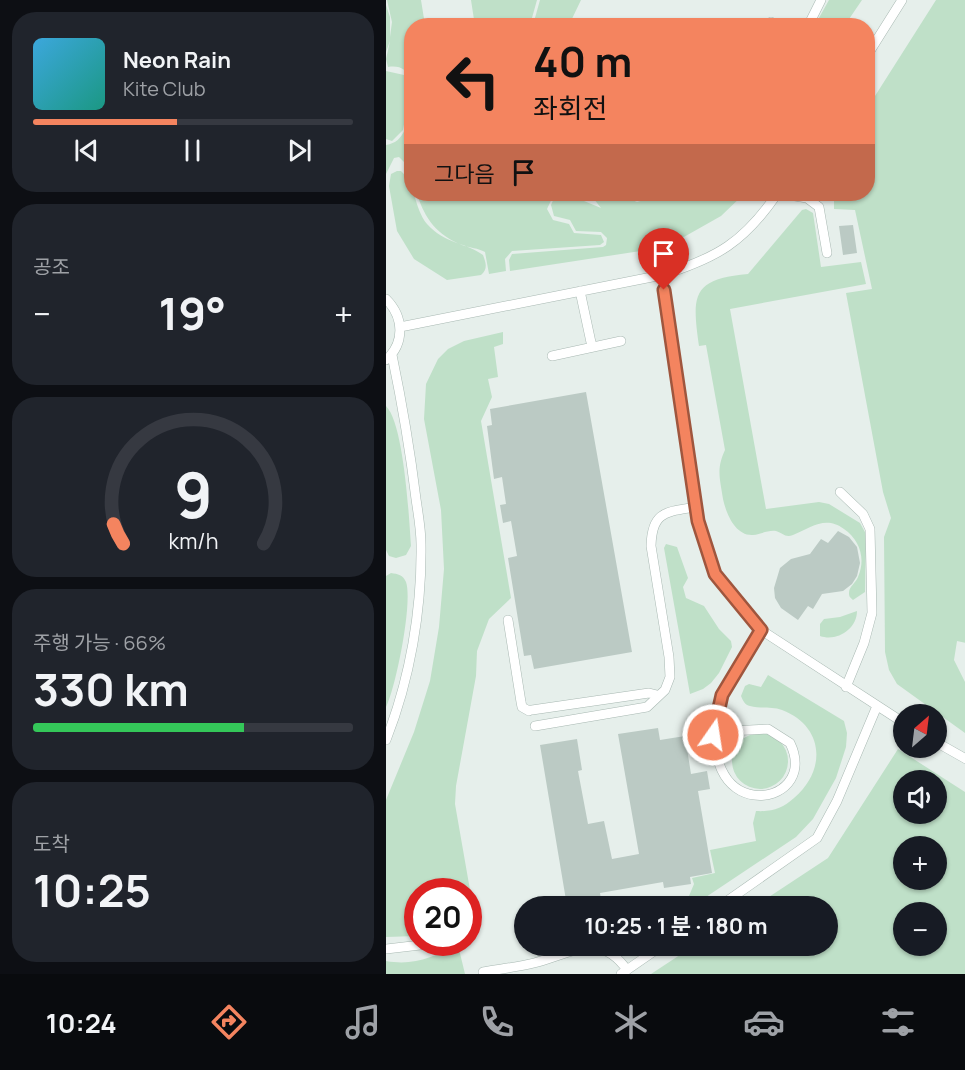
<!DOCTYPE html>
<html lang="ko">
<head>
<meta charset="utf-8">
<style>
  :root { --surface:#171b24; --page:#20242c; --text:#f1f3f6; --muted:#9ea1a6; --line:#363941; --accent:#f4845f }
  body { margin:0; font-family:Manrope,"Noto Sans KR",sans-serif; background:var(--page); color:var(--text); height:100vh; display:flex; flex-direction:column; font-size:22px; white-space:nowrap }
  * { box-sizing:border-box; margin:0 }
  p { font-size:20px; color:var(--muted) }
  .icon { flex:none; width:33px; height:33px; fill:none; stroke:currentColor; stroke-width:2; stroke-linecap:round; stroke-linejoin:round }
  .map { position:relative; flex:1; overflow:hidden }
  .sheet { display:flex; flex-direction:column; gap:12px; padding:12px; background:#0d0f14; width:386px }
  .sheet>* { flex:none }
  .top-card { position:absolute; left:18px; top:18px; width:471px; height:183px; border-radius:24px; box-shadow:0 2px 4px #0004; background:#f4845f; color:#111; overflow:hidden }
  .needle { width:39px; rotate:28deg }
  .controls { position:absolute; left:507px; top:704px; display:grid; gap:12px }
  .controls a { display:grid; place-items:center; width:54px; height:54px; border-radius:50%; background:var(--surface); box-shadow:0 2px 4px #0004; font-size:30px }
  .speed { position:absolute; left:18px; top:878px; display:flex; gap:12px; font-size:30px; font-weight:700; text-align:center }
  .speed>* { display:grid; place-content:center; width:78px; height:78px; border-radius:50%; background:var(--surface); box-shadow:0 2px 4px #0004; line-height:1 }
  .speed .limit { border:9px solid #d22; background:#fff; color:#111 }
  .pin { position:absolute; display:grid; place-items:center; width:51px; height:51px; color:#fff; margin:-62px -26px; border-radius:50% 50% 50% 0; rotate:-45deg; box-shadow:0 0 6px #0007 }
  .pin .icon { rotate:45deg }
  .me { position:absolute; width:66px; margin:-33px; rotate:13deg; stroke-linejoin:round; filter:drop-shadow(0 0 4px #0008) }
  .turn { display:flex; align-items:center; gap:21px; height:126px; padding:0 30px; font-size:27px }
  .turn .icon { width:78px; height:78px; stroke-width:2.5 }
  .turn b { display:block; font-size:42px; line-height:51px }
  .then { display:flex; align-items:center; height:57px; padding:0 30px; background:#0003; gap:12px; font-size:22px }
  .big { font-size:45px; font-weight:700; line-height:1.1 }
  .sheet .card { flex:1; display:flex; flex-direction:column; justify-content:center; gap:9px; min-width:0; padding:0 21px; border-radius:24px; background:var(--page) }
  .sheet .dial { align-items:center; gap:0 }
  .dial svg { height:156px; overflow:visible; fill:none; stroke:var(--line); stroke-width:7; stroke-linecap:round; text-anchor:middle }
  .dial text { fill:var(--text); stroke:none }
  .song { display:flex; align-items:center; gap:18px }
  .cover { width:72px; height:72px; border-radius:9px; background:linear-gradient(135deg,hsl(200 70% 55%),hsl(170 70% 35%)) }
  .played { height:6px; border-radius:3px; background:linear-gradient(90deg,var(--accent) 45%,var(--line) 45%) }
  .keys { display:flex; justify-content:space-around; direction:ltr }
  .heat { display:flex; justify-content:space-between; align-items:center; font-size:33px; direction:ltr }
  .charge { height:9px; border-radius:4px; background:linear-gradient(90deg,#34c759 66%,var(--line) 0) }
  .trip { position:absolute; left:128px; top:896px; width:324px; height:60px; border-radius:30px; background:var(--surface); box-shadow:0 2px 4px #0004; font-weight:700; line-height:60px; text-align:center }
  .tab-bar { display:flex; height:96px; justify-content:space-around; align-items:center; background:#090b0e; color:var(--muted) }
  .tab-bar .icon { width:42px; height:42px }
  .tab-bar .active { color:var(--accent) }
  .tab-bar b { font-size:27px; color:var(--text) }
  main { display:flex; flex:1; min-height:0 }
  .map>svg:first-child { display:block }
  .green { fill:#bfe0c8; fill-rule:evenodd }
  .building { fill:#bbcac4 }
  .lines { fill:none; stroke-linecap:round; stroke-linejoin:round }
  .lane-casing { stroke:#a8b8b2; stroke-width:10 }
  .lane { stroke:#fff; stroke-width:9 }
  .route-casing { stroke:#9f563e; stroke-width:15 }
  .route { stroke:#f4845f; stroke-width:10 }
</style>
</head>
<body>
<main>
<section class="sheet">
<div class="card">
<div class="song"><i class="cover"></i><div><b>Neon Rain</b><p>Kite Club</p></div></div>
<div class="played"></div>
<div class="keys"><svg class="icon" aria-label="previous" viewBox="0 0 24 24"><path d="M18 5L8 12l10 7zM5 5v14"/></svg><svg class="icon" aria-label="pause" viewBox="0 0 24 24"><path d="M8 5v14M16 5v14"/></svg><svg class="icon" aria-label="next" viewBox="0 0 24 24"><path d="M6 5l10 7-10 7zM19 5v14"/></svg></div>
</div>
<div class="card"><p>공조</p>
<div class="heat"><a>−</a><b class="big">19°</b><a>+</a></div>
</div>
<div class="card dial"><svg viewBox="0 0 100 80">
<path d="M14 69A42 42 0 1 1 86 69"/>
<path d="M14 69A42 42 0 0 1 9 59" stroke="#f4845f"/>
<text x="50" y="56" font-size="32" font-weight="700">9</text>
<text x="50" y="72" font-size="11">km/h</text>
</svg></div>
<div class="card"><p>주행 가능 · 66%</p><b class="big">330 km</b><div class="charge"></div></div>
<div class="card"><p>도착</p><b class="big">10:25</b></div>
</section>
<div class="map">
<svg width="580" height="974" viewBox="0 0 580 974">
  <rect width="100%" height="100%" fill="#e6efeb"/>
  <path class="green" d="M1,0h34l4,25 -13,1 -1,55c-3,-12 -12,-16 -23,-14l-2,-8 4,-18 -4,11v-47l4,12v20l2,-15z
    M85,0h66l-7,25 -55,1z
    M154,0h41l-12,25h-36z
    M443,0h33l-17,25h-30z
    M550,0h30v643l-9,-2 -3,19 11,22v51l-68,-49 -8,-14 -4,-18 -1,-115 7,-19 -8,-26 -37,-199 26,-4 -17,-79 -21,-1v-15h34v-87z
    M0,71l18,4 4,5 2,11 -7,39 -11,11 -6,-2z
    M25,106v71l-4,-12 -8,-8 -5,1 -8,16v-29c20,-3 21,-23 25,-39z
    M11,171h4c15,14 13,37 26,53 18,20 38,18 56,31 3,8 5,14 -2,20l-34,5 -33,-21 -17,-28 -8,-45 2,-12z
    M31,194h137l-7,15 6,11 16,4 5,9 27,2 3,7 -4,3 -88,6 -7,8 1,12 -17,3 -4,-22c-7,-4 -15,-4 -23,-7 -25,-10 -37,-26 -45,-51z
    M170,194h11l34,14 -11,-14h28l19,8 18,-5 2,-3h87l-23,22 -46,26 -28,8 -137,21 -1,-11 3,-6 91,-7 3,-2 1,-7 -6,-6 -25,-1 -6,-11 -16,-4 -3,-11z
    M420,209l7,4 8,54 40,-5 5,22 -136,25 36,200 53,-7 10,2 31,19 6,11 -1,58 -12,8c-3,-3 -4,-3 -4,-7 0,-7 7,-10 9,-16 8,-18 2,-37 -14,-48 -19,-14 -33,-1 -51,6 -8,3 -10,-2 -17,-4 -8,-1 -15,3 -23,4 -18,1 -27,-22 -30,-36 -3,-20 -7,-30 2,-49l-19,-105 -7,1c-7,-50 -8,-67 49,-72l54,-64z
    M117,332v12l-9,3 4,30 -10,2 4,18 -11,24 30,177 -22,21 -12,32 -1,25 -20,110 -1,18 22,126 -8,1 -1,-40h-50l-1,45 -31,1v-137l28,-68 16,-51 9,-54 5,-58 -3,-59 -17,-91 2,-35 12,-25 10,-10 16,-8z
    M0,406c18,18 23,111 25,140l-5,9 -10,3 -7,-2 -3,-6z
    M280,544l11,3 11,31 -5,9 3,11 18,8 15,23 12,12 1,6 -13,26 -8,10 -8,6 -13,5 -26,-146z
    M5,573c7,1 12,2 15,9 7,20 -10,105 -20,125v-131z
    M471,611c0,18 -20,31 -37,25v-12l4,-5 16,-2z
    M382,675l76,46 3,12 -1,14 -10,31 -23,41 -17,18 -102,68 -5,-9 5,-12 -2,-6 23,-5 -5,-23 46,-9 -3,-18 3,-12c16,1 27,-3 38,-13 33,-28 30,-72 -12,-88 -11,-4 -22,-1 -32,-4 -5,-1 -7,-5 -9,-10l4,-10 4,-2 12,3z
    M346 761a28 28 0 1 1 56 0a28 28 0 1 1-56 0Z
    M512,749l67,43v182h-314l44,-29h132v-39h-72l73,-48zM518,780h32v33h-32zM518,846h32v33h-32zM518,912h32v33h-32z
    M72,945l7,29h-79v-13c28,5 47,-4 72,-16z"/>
  <path class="building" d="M467,225l4,28 -14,2 -4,-29z
    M200,392l46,260 -98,17 -3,-14 -7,1 -16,-98 9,-2 -6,-35 -8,2 -3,-18 6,-1 -4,-27 -8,2 -2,-15 -5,-38 5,-1 -2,-16z
    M452,531l11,6 8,10 3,16 -3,13 -5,8 -9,7 -21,3 -9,15 -5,-3 -10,14 -17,-12 -6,-10 -1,-10 6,-20 11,-9 19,-5 11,-15 7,4z
    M272,728l2,12 25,-4 6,38 16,-3 3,18 -12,2 14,82 -22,4 1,7 -27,4 -1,-6 -63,11 2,13h-35l-27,-161 37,-6 5,31 -4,1 10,53 16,-3 8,38 27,-5 -21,-120z"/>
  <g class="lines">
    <g class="lane-casing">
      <path id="lane" d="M383,26l2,-4 5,4
        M422,26l13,-26
        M482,54l34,-54
        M397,194l24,4 12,9 8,46
        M276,275l36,246 17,53 43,54 146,95
        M194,291l12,56
        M0,299c18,18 19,44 0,61
        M14,327l262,-52c55,-17 82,-33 115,-81
        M166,356l69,-15
        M454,492l23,22 7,15 2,84 -8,30 -18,44
        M122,620l13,82 1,5 7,4
        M146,710l117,-17 8,2
        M331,719l8,9 5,3 38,-2 22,14c33,68 -105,86 -68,-45 5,-20 29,-48 39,-68
        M149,726l112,-19 18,-17 5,-13 -1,-20 -18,-111c1,-35 15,-34 45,-39
        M0,740c24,-61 36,-130 35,-196 0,-15 -3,-31 -5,-45 -6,-49 -14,-96 -24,-144
        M550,742l30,17
        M334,906l97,-68 20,-37 40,-95
        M0,949l60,-7
        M97,972c17,-3 35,-5 51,-9 36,-9 66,-32 93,7
        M235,974l42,-29"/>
    </g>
    <use href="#lane" class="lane"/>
  </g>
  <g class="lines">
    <g class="route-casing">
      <path id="route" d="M278,290l34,231 17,53 46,56 -39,65 -9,40"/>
    </g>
    <use href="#route" class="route"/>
  </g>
</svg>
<div class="controls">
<a><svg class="needle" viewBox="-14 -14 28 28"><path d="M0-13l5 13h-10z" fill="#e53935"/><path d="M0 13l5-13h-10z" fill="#9ea1a6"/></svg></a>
<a><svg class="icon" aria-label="sound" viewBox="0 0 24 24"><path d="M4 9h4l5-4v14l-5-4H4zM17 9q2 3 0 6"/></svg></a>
<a>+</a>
<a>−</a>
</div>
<div class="speed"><div class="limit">20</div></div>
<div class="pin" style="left:278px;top:290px;background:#d93025"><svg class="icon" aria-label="arrive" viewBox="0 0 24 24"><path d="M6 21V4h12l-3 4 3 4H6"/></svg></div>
<svg class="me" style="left:327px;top:735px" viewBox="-20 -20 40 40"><circle r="17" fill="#f4845f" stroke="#fff" stroke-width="3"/><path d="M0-11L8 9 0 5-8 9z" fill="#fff"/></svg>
<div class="trip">10:25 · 1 분 · 180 m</div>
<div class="top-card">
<div class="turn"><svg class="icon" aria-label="left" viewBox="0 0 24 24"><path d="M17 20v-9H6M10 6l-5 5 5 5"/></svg><div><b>40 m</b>좌회전</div></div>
<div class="then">그다음<svg class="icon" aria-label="arrive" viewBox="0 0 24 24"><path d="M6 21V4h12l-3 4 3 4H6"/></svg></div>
</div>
</div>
</main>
<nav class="tab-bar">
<b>10:24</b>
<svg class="icon active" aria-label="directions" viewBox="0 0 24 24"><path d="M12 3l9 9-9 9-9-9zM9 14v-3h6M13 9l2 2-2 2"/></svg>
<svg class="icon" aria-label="music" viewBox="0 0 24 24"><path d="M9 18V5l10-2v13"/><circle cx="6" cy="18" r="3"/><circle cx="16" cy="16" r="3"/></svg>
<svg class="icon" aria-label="phone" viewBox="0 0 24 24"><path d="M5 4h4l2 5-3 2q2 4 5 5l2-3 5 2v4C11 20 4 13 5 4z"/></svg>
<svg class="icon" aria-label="climate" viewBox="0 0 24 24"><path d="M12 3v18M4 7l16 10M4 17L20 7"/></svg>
<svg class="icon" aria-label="car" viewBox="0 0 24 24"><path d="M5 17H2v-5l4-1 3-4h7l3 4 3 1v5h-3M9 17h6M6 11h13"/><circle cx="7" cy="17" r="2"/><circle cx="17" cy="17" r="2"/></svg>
<svg class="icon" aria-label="filters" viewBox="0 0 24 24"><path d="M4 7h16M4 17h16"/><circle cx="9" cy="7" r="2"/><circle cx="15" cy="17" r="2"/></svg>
</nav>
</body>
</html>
